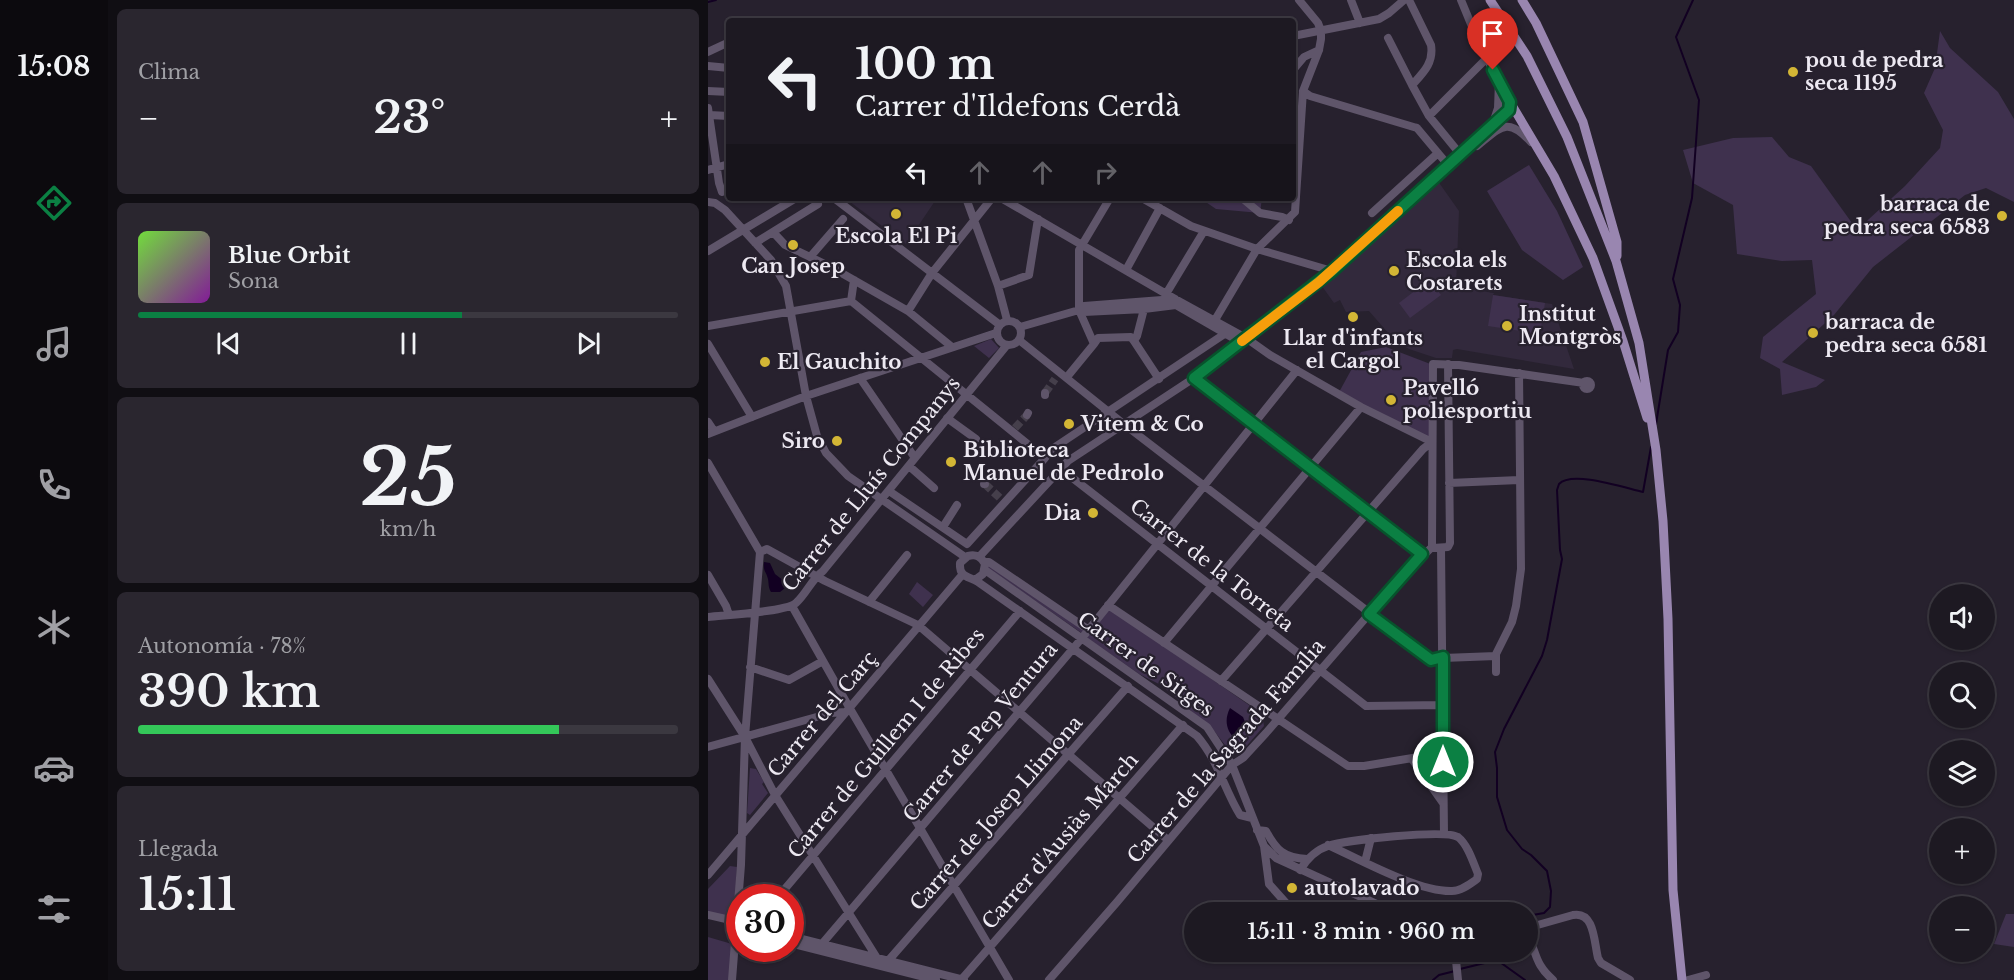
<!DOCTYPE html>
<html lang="es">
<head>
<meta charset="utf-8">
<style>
  :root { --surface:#1d1922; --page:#2a262f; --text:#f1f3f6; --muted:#a0a0a5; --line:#3b3840; --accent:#0b8043 }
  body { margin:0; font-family:"Libre Baskerville",serif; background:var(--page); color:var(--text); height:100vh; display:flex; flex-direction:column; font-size:22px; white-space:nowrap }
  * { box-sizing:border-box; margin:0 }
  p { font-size:20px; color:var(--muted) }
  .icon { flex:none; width:33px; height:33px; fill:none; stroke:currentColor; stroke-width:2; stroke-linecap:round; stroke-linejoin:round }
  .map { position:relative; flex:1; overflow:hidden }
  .side { display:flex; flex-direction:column; gap:9px; padding:9px; background:#100e13; width:600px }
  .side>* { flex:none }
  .guide { position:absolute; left:18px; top:18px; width:570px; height:183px; border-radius:6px; box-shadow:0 2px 4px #0004,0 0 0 2px var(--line); background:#1d1922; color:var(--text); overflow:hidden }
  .tools { position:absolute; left:1221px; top:584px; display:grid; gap:12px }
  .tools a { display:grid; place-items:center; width:66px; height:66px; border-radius:50%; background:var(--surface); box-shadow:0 2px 4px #0004,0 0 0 2px var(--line); font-size:30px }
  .speed { position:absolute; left:18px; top:884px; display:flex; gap:12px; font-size:30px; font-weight:700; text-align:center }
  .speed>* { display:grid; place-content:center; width:78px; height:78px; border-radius:50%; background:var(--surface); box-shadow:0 2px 4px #0004,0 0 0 2px var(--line); line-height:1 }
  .speed .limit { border:9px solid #d22; background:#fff; color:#111 }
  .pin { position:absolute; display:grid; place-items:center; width:51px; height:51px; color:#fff; margin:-62px -26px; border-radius:50% 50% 50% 0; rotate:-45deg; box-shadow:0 0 6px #0007 }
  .pin .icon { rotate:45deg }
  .me { position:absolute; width:66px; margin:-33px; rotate:0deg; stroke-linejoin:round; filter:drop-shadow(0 0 4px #0008) }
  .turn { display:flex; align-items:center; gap:21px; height:126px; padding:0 30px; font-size:27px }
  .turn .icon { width:78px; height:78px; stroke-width:2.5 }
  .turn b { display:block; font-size:42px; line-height:51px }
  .lanes { display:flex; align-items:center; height:57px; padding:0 30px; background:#0003; justify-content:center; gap:30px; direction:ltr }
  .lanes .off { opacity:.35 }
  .big { font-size:45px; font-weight:600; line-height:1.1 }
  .side .tile { flex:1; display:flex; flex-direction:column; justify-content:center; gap:9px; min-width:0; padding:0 21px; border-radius:9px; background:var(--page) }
  .side .dial { align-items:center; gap:0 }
  .dial b { font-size:78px; line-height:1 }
  .song { display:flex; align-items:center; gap:18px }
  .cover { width:72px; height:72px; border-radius:9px; background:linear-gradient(135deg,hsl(100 70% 55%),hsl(290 70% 35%)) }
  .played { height:6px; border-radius:3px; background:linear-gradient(90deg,var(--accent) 60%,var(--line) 60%) }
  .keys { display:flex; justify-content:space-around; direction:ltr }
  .heat { display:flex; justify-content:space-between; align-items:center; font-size:33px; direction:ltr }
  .charge { height:9px; border-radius:4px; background:linear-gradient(90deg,#34c759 78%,var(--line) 0) }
  .trip { position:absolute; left:476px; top:902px; width:354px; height:60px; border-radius:30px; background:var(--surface); box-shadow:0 2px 4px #0004,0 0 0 2px var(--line); font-weight:600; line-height:60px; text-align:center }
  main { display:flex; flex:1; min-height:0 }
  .tab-bar { display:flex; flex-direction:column; width:108px; justify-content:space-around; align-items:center; background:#0c0a0e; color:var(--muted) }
  .tab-bar .icon { width:42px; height:42px }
  .tab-bar .selected { color:var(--accent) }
  .tab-bar b { font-size:27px; color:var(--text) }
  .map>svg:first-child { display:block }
  .built { fill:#32293c }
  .green { fill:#3f314e }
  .water { fill:#120022 }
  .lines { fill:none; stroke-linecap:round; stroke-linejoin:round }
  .stream { stroke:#120022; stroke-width:2 }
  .minor-tunnel { stroke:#453f4b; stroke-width:8; stroke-dasharray:8 4; stroke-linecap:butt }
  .minor { stroke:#5f556a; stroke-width:8 }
  .major { stroke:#9986b0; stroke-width:9 }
  .route-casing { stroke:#07532c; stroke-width:15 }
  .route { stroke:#0b8043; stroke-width:10 }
  .slow { stroke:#f59e0b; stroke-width:10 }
  .poi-dot { fill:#d3b635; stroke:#27212e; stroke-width:2 }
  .labels { text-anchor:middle; stroke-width:4.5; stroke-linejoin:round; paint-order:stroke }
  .poi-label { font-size:20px; font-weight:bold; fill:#ede9f2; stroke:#27212e; text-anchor:start }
  .street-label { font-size:20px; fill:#ede9f2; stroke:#27212e }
</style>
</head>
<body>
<main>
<nav class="tab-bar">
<b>15:08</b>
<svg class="icon selected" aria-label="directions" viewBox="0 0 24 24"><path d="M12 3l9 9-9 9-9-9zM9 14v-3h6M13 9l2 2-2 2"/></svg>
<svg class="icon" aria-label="music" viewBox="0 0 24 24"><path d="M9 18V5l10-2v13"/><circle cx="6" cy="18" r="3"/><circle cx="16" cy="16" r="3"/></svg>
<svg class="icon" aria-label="phone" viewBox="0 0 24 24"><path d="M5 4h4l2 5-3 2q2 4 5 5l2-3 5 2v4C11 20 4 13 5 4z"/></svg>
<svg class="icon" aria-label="climate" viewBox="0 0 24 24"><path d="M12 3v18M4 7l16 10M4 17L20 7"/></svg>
<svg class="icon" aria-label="car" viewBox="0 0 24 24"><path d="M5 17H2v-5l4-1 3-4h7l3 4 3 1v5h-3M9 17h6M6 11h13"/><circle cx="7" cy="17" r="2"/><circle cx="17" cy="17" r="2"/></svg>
<svg class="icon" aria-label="filters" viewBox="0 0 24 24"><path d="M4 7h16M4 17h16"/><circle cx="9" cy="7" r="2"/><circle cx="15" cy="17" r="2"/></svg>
</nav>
<section class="side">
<div class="tile"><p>Clima</p>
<div class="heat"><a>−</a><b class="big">23°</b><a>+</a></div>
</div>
<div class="tile">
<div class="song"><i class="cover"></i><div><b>Blue Orbit</b><p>Sona</p></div></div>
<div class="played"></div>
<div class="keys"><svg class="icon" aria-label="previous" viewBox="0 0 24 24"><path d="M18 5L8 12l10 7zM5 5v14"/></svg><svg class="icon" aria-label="pause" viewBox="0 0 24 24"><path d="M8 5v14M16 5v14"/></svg><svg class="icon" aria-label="next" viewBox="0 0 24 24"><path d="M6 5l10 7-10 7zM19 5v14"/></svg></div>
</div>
<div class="tile dial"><b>25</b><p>km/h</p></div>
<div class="tile"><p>Autonomía · 78%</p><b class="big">390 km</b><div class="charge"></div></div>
<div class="tile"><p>Llegada</p><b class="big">15:11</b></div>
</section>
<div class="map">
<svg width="1306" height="980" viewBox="0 0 1306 980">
  <rect width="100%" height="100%" fill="#27212e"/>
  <path class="built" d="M727,177l24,34 -3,76 38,6 -1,2 59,9 22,65 -117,-20 -4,1 -1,8h-16l-27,-9 -13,-7 -27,-31 -23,1 -6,-12 -6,3 -15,-21z
    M137,198h85l5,3 -29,43z"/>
  <path class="green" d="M1232,31l10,17 48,44 16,27v83l-28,-14 -21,7 -92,72 -39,48 -52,47 43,18 -9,7 -34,8 -2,-26 -20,-11 3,-21 53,-43 -4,-34 -30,1 -45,-7 -4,-49 -40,-22 -10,-33 50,-12 39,-1 17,20 22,9 46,64 48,-44 35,-38 3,-18 -19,-37 11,-25z
    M821,165l28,46 26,56 -20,13 -41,-30 -35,-59z
    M492,198h62l-2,15 -44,-4z
    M721,280l12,15 -31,23 -11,-15z
    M785,295l52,8 -5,31 -52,-8z
    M283,339l8,9 -10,10 -15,-12z
    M678,347l47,18 -1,77 -94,-48 23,-42z
    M280,563l98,67 -3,4 -95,-66z
    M209,582l16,13 -10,12 -14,-13z
    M401,608l153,106 2,12 -21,24 -15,-1 -13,-17 -44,-39 -12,-9 -20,-10 -53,-37z
    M42,768l6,1 8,13 -2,2 6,9 -18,22 -3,-2z
    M22,866l7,1 -3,58 -26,-7v-29z
    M1298,914h8v33l-20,-3z
    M0,937l24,7 -2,36h-22z"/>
  <path class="water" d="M56,562l6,1 5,11 14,11 -9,7h-9c-3,-5 -2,-8 -3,-13 -2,-8 -5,-7 -4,-17z
    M522,708l13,9 4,10 -11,13c-10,-9 -12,-20 -6,-32z"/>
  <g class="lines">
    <path class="stream" d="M0,2l8,-2
      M948,424l12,-74 10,-18 2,-27 -7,-26 19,-81 7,-98 -23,-63 17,-37
      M819,916l17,-3 6,-6 1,-16 -4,-20 -16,-16 -9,-6 -15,-19 -10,-33v-29l-2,-16 9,-23 38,-73 5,-16 15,-81 -2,-9 -3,-60 2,-6c13,-14 66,4 84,8l8,-45
      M782,951l3,10
      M752,969l37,-9 28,20
      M725,980l6,-5 16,-4"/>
    <path class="minor-tunnel" d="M337,393l10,-14
      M307,428l12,-13
      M277,484l17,16"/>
    <path class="minor" d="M643,0l9,23
      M701,0l22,45c3,18 -8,28 -19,40l17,31 31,38
      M585,36l86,-17 10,-6 15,-13
      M680,38l24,47
      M0,52l19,-9
      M0,66l21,2
      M585,70l11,-13 15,-7
      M0,91l21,1
      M595,91l7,5 107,32
      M0,108l11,75 3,9
      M1,115l20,1
      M721,116l58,-58
      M785,123l5,-15 1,-26
      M709,128l31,37
      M769,146c24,-19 30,-30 54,-4
      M0,170l21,-6
      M126,198l166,127
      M258,198l32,88 9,34
      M293,198l174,101 71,39 24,17 91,52 71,35
      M434,198l49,28 66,23 75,22
      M534,198l18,15 22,4 7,3
      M0,202l7,1 10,7 46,50 15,26 20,110 11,40 9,17 22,23 117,81
      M664,213l66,-60
      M65,232l12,13 46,22 77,44 44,36
      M47,243l63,-39
      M0,251l88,-53
      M102,257l33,-38
      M418,270l34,-62
      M290,286l31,-11 9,-56
      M458,294l38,-63
      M143,301l194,157
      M143,301l3,-21
      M436,309l-7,27 -3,5 25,38
      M371,310l5,2 60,-3 32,-4 64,37
      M200,311l24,-38 60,-75
      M507,320l42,-71 38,-37 8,-121 16,-41 2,-11v-8l-3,-8 -19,-23
      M289 333a12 12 0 1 1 24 0a12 12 0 1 1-24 0Z
      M0,326l143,-25
      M312,327l59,-17 5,-4 91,-7
      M311,340l106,85 306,235 12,-2 53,-2
      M0,344l44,73
      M386,344l4,-6 33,-1 3,4
      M740,364l2,179 -2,4 -15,1 -1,-3 1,-181 26,1 125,18
      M359,377l27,-33 -15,-34v-60l31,-52
      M152,378l55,80
      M486,378l228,175
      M875 385a4 4 0 1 1 8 0a4 4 0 1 1-8 0Z
      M337,395v-2
      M319,415l1,-2
      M239,418l29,21
      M0,422l6,9
      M0,434l98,-38 190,-63
      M0,463l52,89
      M201,466l25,22
      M353,469l305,237 77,-1
      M741,483l70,-3
      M276,484h1
      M181,491l78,53 78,-86 4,-7 177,-118
      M235,527l14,-22
      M733,548l3,286
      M52,552l7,-3 58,32 93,44 250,215
      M271,557l89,-96 126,-83 125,-96 189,-172 2,-8 -30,-56 -19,-46
      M276,562h5l100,68
      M277,570l222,157 25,38 32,81 12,12 118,54
      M0,575l18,31 3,9
      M267,580l8,-6 2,-10c-4,-8 -9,-10 -17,-8l-8,7c-1,15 9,13 18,19l219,154c21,24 27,53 43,79l12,3
      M161,602l38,-47
      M400,605l240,161h16l79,-13
      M84,606l57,101 160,273
      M0,617c16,-2 78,-5 88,-14 11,-10 15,-23 27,-32l184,-226
      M456,643l197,-236
      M42,667l39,13 34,-19
      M788,672v-18l16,-32 4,-16 5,-37 -2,-196
      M0,679l37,58 30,58 102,163
      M513,681l202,-232 9,-7
      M0,747l123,-34 14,-1
      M704,759l31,44
      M549,830l9,1c10,19 18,27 41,28
      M556,846l5,38 25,28
      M657,862l6,-24
      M592,870c7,-11 15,-20 28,-24 17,-6 117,-17 130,-9 10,8 15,25 20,37l-1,5c-7,5 -16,12 -25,12 -34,1 -91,-31 -124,-46
      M0,875l254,-300
      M70,897l242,-286
      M0,915l31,7
      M819,928l46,-13c22,-4 21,28 25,43l3,5 29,17
      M819,934c11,21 7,29 26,46
      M82,936l174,44
      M82,943l146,37
      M113,945l261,-307 215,-268
      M747,951l3,29
      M180,961l240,-275
      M254,979l221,-254
      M24,980l9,-115 4,-128 15,-185
      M341,980l68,-78 115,-137 11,-7 23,-25 156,-180h4l6,-6
      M980,980l18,-5"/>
    <path class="major" d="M782,0l37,56 40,81 49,124 23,82 17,107 7,71 5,98 5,271 9,90
      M814,0l14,23 47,99 34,120v14
      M802,102l44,74 39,82 30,83 24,77"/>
  </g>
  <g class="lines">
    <g class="route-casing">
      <path id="route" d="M735,762v-105l-12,3 -62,-46 53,-60 -228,-176 138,-107 177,-161 1,-8 -17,-32"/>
    </g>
    <use href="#route" class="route"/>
    <path class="slow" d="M534,341l77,-59 79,-71"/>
  </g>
  <g class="poi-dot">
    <circle cx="1085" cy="72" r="6"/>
    <circle cx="188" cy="214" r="6"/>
    <circle cx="1294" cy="216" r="6"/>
    <circle cx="85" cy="245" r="6"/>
    <circle cx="686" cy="271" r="6"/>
    <circle cx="645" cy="317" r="6"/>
    <circle cx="799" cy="326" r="6"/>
    <circle cx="1105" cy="333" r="6"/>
    <circle cx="57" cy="362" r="6"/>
    <circle cx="683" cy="400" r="6"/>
    <circle cx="361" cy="424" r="6"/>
    <circle cx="129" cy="441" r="6"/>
    <circle cx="243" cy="462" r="6"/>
    <circle cx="385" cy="513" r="6"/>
    <circle cx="584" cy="888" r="6"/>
  </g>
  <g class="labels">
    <g class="poi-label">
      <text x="1097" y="67">pou de pedra<tspan x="1097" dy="23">seca 1195</tspan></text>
      <text x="1282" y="211" text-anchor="end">barraca de<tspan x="1282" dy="23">pedra seca 6583</tspan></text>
      <text x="188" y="243" text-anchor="middle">Escola El Pi</text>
      <text x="698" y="267">Escola els<tspan x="698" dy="23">Costarets</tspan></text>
      <text x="85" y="273" text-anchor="middle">Can Josep</text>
      <text x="811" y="321">Institut<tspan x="811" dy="23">Montgròs</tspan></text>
      <text x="1117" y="329">barraca de<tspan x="1117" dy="23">pedra seca 6581</tspan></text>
      <text x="645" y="345" text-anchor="middle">Llar d'infants<tspan x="645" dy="23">el Cargol</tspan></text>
      <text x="69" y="369">El Gauchito</text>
      <text x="695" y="395">Pavelló<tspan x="695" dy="23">poliesportiu</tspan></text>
      <text x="373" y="431">Vitem &amp; Co</text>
      <text x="117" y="448" text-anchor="end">Siro</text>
      <text x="255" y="457">Biblioteca<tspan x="255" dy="23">Manuel de Pedrolo</tspan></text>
      <text x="373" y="520" text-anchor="end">Dia</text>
      <text x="596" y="895">autolavado</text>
    </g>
    <g class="street-label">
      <text transform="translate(163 484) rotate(-51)" y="7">Carrer de Lluís Companys</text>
      <text transform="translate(504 565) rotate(38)" y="7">Carrer de la Torreta</text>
      <text transform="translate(438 664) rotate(36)" y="7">Carrer de Sitges</text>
      <text transform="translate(114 714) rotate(-50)" y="7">Carrer del Carç</text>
      <text transform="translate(272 732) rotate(-50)" y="7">Carrer de Pep Ventura</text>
      <text transform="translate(178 743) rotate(-50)" y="7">Carrer de Guillem I de Ribes</text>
      <text transform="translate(518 751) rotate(-49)" y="7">Carrer de la Sagrada Família</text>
      <text transform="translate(288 813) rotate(-49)" y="7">Carrer de Josep Llimona</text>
      <text transform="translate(352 841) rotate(-49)" y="7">Carrer d'Ausiàs March</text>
    </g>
  </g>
</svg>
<div class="tools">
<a><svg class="icon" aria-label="sound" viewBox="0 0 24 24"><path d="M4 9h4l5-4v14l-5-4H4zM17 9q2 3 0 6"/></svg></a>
<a><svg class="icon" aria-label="search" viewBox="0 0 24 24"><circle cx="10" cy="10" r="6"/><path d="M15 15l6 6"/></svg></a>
<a><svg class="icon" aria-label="layers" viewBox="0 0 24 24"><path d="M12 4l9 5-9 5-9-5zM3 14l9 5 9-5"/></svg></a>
<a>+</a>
<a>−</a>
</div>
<div class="speed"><div class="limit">30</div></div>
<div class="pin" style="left:785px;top:70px;background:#d93025"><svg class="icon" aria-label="arrive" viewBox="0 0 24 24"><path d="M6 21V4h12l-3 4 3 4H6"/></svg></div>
<svg class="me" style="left:735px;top:762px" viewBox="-20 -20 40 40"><circle r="17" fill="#0b8043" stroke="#fff" stroke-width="3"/><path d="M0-11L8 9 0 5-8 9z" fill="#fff"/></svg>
<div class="trip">15:11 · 3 min · 960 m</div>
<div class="guide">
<div class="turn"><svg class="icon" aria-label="left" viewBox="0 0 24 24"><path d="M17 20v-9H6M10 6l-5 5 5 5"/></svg><div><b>100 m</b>Carrer d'Ildefons Cerdà</div></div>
<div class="lanes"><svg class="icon" aria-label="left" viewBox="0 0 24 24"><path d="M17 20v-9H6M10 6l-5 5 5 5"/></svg><svg class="icon off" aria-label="ahead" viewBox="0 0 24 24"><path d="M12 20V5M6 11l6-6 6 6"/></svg><svg class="icon off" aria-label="ahead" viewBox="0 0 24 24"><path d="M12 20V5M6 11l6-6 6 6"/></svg><svg class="icon off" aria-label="right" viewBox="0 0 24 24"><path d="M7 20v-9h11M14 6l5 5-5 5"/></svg></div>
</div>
</div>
</main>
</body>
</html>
